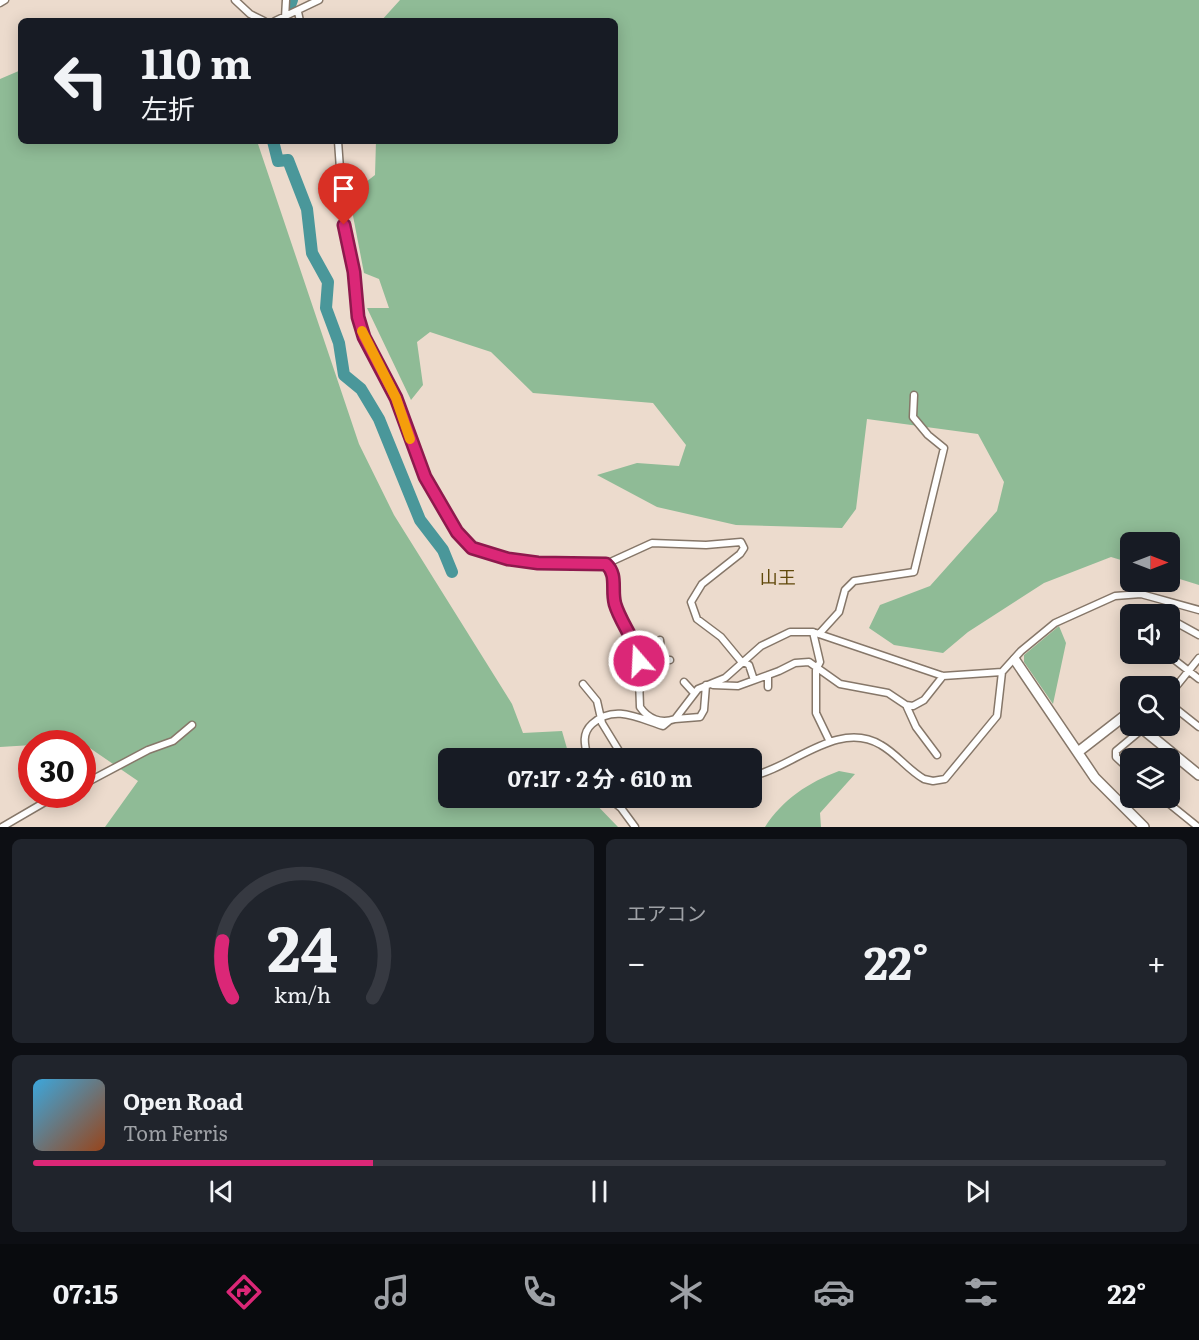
<!DOCTYPE html>
<html lang="ja">
<head>
<meta charset="utf-8">
<style>
  :root { --surface:#171b24; --page:#20242c; --text:#f1f3f6; --muted:#9ea1a6; --line:#363941; --accent:#db2777 }
  body { margin:0; font-family:Literata,"Noto Sans JP",serif; background:var(--page); color:var(--text); height:100vh; display:flex; flex-direction:column; font-size:22px; white-space:nowrap }
  * { box-sizing:border-box; margin:0 }
  p { font-size:20px; color:var(--muted) }
  .icon { flex:none; width:33px; height:33px; fill:none; stroke:currentColor; stroke-width:2; stroke-linecap:round; stroke-linejoin:round }
  .map { position:relative; height:827px; overflow:hidden }
  .drawer { display:flex; flex-direction:column; gap:12px; padding:12px; background:#0d0f14; flex:1 }
  .drawer>* { flex:none }
  .guide { position:absolute; left:18px; top:18px; width:600px; height:126px; border-radius:9px; box-shadow:0 3px 15px #0003; background:#171b24; color:var(--text); overflow:hidden }
  .needle { width:39px; rotate:90deg }
  .buttons { position:absolute; left:1120px; top:532px; display:grid; gap:12px }
  .buttons a { display:grid; place-items:center; width:60px; height:60px; border-radius:9px; background:var(--surface); box-shadow:0 3px 15px #0003; font-size:30px }
  .speed { position:absolute; left:18px; top:730px; display:flex; gap:12px; font-size:30px; font-weight:700; text-align:center }
  .speed>* { display:grid; place-content:center; width:78px; height:78px; border-radius:50%; background:var(--surface); box-shadow:0 3px 15px #0003; line-height:1 }
  .speed .limit { border:9px solid #d22; background:#fff; color:#111 }
  .pin { position:absolute; display:grid; place-items:center; width:51px; height:51px; color:#fff; margin:-62px -26px; border-radius:50% 50% 50% 0; rotate:-45deg; box-shadow:0 0 6px #0007 }
  .pin .icon { rotate:45deg }
  .me { position:absolute; width:66px; margin:-33px; rotate:341deg; stroke-linejoin:round; filter:drop-shadow(0 0 4px #0008) }
  .turn { display:flex; align-items:center; gap:21px; height:126px; padding:0 24px; font-size:27px }
  .turn .icon { width:78px; height:78px; stroke-width:2.5 }
  .turn b { display:block; font-size:42px; line-height:51px }
  .big { font-size:45px; font-weight:700; line-height:1.1 }
  .drawer .card { flex:1; display:flex; flex-direction:column; justify-content:center; gap:9px; min-width:0; padding:0 21px; border-radius:9px; background:var(--page) }
  .drawer .dial { align-items:center; gap:0 }
  .dial svg { height:156px; overflow:visible; fill:none; stroke:var(--line); stroke-width:7; stroke-linecap:round; text-anchor:middle }
  .dial text { fill:var(--text); stroke:none }
  .song { display:flex; align-items:center; gap:18px }
  .cover { width:72px; height:72px; border-radius:9px; background:linear-gradient(135deg,hsl(200 70% 55%),hsl(20 70% 35%)) }
  .played { height:6px; border-radius:3px; background:linear-gradient(90deg,var(--accent) 30%,var(--line) 30%) }
  .keys { display:flex; justify-content:space-around; direction:ltr }
  .heat { display:flex; justify-content:space-between; align-items:center; font-size:33px; direction:ltr }
  .drawer .tiles { flex:1; display:grid; gap:12px; grid-template-columns:1fr 1fr }
  .card:last-child { grid-column:span 2 }
  .trip { position:absolute; left:438px; top:748px; width:324px; height:60px; border-radius:9px; background:var(--surface); box-shadow:0 3px 15px #0003; font-weight:700; line-height:60px; text-align:center }
  .tab-bar { display:flex; height:96px; justify-content:space-around; align-items:center; background:#090b0e; color:var(--muted) }
  .tab-bar .icon { width:42px; height:42px }
  .tab-bar .on { color:var(--accent) }
  .tab-bar b { font-size:27px; color:var(--text) }
  .map>svg:first-child { display:block }
  .green { fill:#8fbb96 }
  .lines { fill:none; stroke-linecap:round; stroke-linejoin:round }
  .river { stroke:#4a979a; stroke-width:12 }
  .street-casing { stroke:#867769; stroke-width:9 }
  .secondary-casing { stroke:#867769; stroke-width:12 }
  .street { stroke:#fff; stroke-width:6 }
  .secondary { stroke:#fff; stroke-width:9 }
  .route-casing { stroke:#8e194d; stroke-width:15 }
  .route { stroke:#db2777; stroke-width:10 }
  .slow { stroke:#f59e0b; stroke-width:10 }
  .labels { text-anchor:middle; stroke-width:4.5; stroke-linejoin:round; paint-order:stroke }
  .neighbourhood-label { font-size:18px; fill:#60490b; stroke:#ecdbcd }
</style>
</head>
<body>
<div class="map">
<svg width="1199" height="827" viewBox="0 0 1199 827">
  <rect width="100%" height="100%" fill="#ecdbcd"/>
  <path class="green" d="M400,0h799v585l-29,-9v-33h-39v20l-20,-6 -67,26 -76,49 -25,21 -49,-8 -25,-17 11,-23 50,-19 67,-75 7,-29 -26,-48 -111,-15 -11,90 -14,19 -106,-3 -79,-18 -60,-32 40,-12 42,3 7,-21 -33,-42 -120,-10 -42,-41 -61,-20 -13,10 6,43 -12,15 -44,-92h22l-10,-29 -15,-6 -15,-78 26,-20 1,-34h239v-120h-234z
    M21,70v71h236l102,303 35,71 118,189 11,29 39,-2 8,28h-122v39h142l28,29h-513l33,-46 -57,-39 -81,5v-668z
    M1059,626l7,17 -13,61 -29,-42v-7z
    M839,771l16,3 -35,39 1,14h-56c17,-27 44,-45 74,-56z"/>
  <g class="lines">
    <path class="river" d="M288,11l4,-11
      M273,141l5,20 10,-1 19,49 5,44 16,29 -2,26 13,35 5,32 17,14 18,30 41,101 23,30 9,22"/>
    <g class="street-casing">
      <path id="street" d="M235,0l15,14 14,7
        M0,3l5,-3
        M298,12l2,9
        M285,18l1,-18
        M275,21l44,-21
        M338,141l6,84 10,47 6,53 36,73 29,79 32,55 15,16 36,11 49,5 41,-2 10,3 6,10 1,29 23,47 2,56c8,12 21,17 35,12l23,-30 27,-11 36,-32 29,-14h23l130,44 59,-4 19,-21 34,-28 60,-27 26,-2 58,16
        M606,564l46,-21 54,2 35,-3 3,6 -4,6 -38,30 -11,18 6,17 24,18 19,23 9,5 5,15
        M1170,619l29,16
        M813,632l7,30 -4,8v43l14,29
        M819,634l20,-22 6,-22 9,-9 60,-9 30,-124 -16,-13 -15,-18 1,-22
        M660,640l2,19
        M1167,654l32,25
        M639,661l31,-1
        M684,682l10,11
        M583,684l14,17 5,22 22,36
        M638,685l12,-3
        M713,685l25,1 41,-15 16,-8 14,-1 31,22 48,9 18,12 7,1 11,-6 19,-24
        M768,687v-12
        M1170,694l29,-36
        M1170,704l29,23
        M906,705l10,22 21,28
        M675,719l25,-2 4,-7 2,-25
        M588,759c-3,-13 -7,-25 4,-35 22,-20 46,-6 71,2l6,-5
        M1131,771l-15,-14v-6l30,-25
        M752,776c40,-8 86,-57 129,-31 16,9 27,25 43,34l9,2 12,-2 52,-63 5,-44
        M82,785l66,-35 25,-9 19,-16
        M609,798l12,10 14,19
        M1162,798l36,29
        M2,827l55,-32"/>
    </g>
    <g class="secondary-casing">
      <path id="secondary" d="M1015,660l80,118 49,49
        M1139,726l60,49
        M1078,752l45,-35 8,3"/>
    </g>
    <use href="#street" class="street"/>
    <use href="#secondary" class="secondary"/>
  </g>
  <g class="lines">
    <g class="route-casing">
      <path id="route" d="M344,225l10,47 4,45 6,20 32,61 29,79 32,55 15,16 36,11 30,4 68,1c12,11 5,25 9,40 6,20 21,36 24,57"/>
    </g>
    <use href="#route" class="route"/>
    <path class="slow" d="M362,331l34,67 14,41"/>
  </g>
  <g class="labels">
    <g class="neighbourhood-label">
      <text x="778" y="584">山王</text>
    </g>
  </g>
</svg>
<div class="buttons">
<a><svg class="needle" viewBox="-14 -14 28 28"><path d="M0-13l5 13h-10z" fill="#e53935"/><path d="M0 13l5-13h-10z" fill="#9ea1a6"/></svg></a>
<a><svg class="icon" aria-label="sound" viewBox="0 0 24 24"><path d="M4 9h4l5-4v14l-5-4H4zM17 9q2 3 0 6"/></svg></a>
<a><svg class="icon" aria-label="search" viewBox="0 0 24 24"><circle cx="10" cy="10" r="6"/><path d="M15 15l6 6"/></svg></a>
<a><svg class="icon" aria-label="layers" viewBox="0 0 24 24"><path d="M12 4l9 5-9 5-9-5zM3 14l9 5 9-5"/></svg></a>
</div>
<div class="speed"><div class="limit">30</div></div>
<div class="pin" style="left:344px;top:225px;background:#d93025"><svg class="icon" aria-label="arrive" viewBox="0 0 24 24"><path d="M6 21V4h12l-3 4 3 4H6"/></svg></div>
<svg class="me" style="left:639px;top:661px" viewBox="-20 -20 40 40"><circle r="17" fill="#db2777" stroke="#fff" stroke-width="3"/><path d="M0-11L8 9 0 5-8 9z" fill="#fff"/></svg>
<div class="trip">07:17 · 2 分 · 610 m</div>
<div class="guide">
<div class="turn"><svg class="icon" aria-label="left" viewBox="0 0 24 24"><path d="M17 20v-9H6M10 6l-5 5 5 5"/></svg><div><b>110 m</b>左折</div></div>
</div>
</div>
<section class="drawer">
<div class="tiles">
<div class="card dial"><svg viewBox="0 0 100 80">
<path d="M14 69A42 42 0 1 1 86 69"/>
<path d="M14 69A42 42 0 0 1 9 40" stroke="#db2777"/>
<text x="50" y="56" font-size="32" font-weight="700">24</text>
<text x="50" y="72" font-size="11">km/h</text>
</svg></div>
<div class="card"><p>エアコン</p>
<div class="heat"><a>−</a><b class="big">22°</b><a>+</a></div>
</div>
<div class="card">
<div class="song"><i class="cover"></i><div><b>Open Road</b><p>Tom Ferris</p></div></div>
<div class="played"></div>
<div class="keys"><svg class="icon" aria-label="previous" viewBox="0 0 24 24"><path d="M18 5L8 12l10 7zM5 5v14"/></svg><svg class="icon" aria-label="pause" viewBox="0 0 24 24"><path d="M8 5v14M16 5v14"/></svg><svg class="icon" aria-label="next" viewBox="0 0 24 24"><path d="M6 5l10 7-10 7zM19 5v14"/></svg></div>
</div>
</div>
</section>
<nav class="tab-bar">
<b>07:15</b>
<svg class="icon on" aria-label="directions" viewBox="0 0 24 24"><path d="M12 3l9 9-9 9-9-9zM9 14v-3h6M13 9l2 2-2 2"/></svg>
<svg class="icon" aria-label="music" viewBox="0 0 24 24"><path d="M9 18V5l10-2v13"/><circle cx="6" cy="18" r="3"/><circle cx="16" cy="16" r="3"/></svg>
<svg class="icon" aria-label="phone" viewBox="0 0 24 24"><path d="M5 4h4l2 5-3 2q2 4 5 5l2-3 5 2v4C11 20 4 13 5 4z"/></svg>
<svg class="icon" aria-label="climate" viewBox="0 0 24 24"><path d="M12 3v18M4 7l16 10M4 17L20 7"/></svg>
<svg class="icon" aria-label="car" viewBox="0 0 24 24"><path d="M5 17H2v-5l4-1 3-4h7l3 4 3 1v5h-3M9 17h6M6 11h13"/><circle cx="7" cy="17" r="2"/><circle cx="17" cy="17" r="2"/></svg>
<svg class="icon" aria-label="filters" viewBox="0 0 24 24"><path d="M4 7h16M4 17h16"/><circle cx="9" cy="7" r="2"/><circle cx="15" cy="17" r="2"/></svg>
<b>22°</b>
</nav>
</body>
</html>
